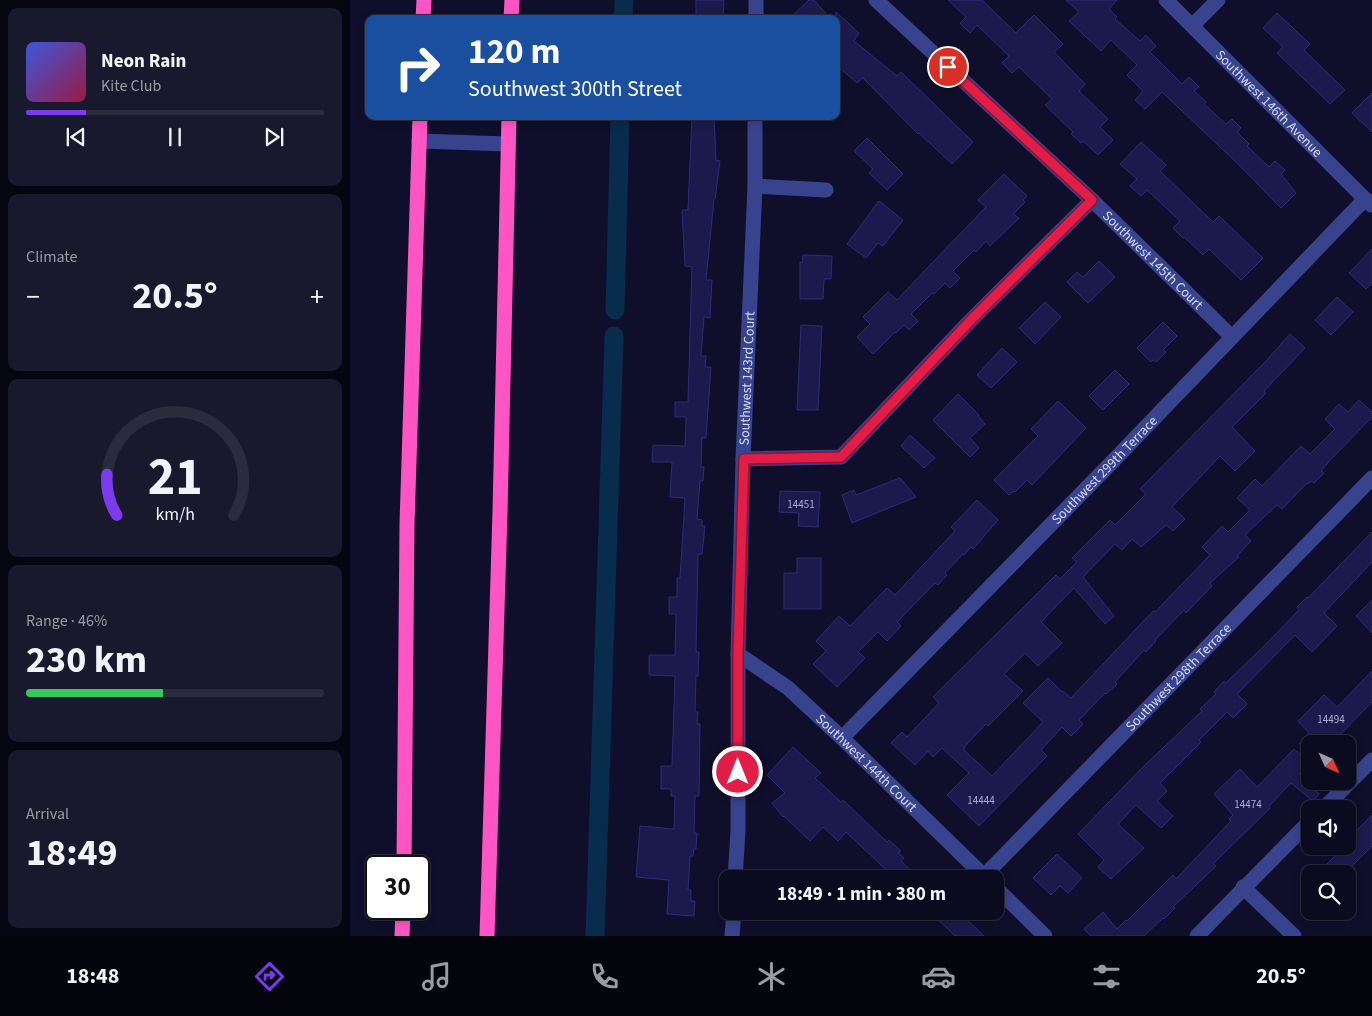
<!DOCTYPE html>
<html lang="en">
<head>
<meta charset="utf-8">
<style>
  :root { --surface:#0b0b20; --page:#19192d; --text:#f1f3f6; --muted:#9a9ba5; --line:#2b2b3e; --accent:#7c3aed }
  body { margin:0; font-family:"Source Sans 3",sans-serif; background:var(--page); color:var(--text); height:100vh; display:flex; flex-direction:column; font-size:19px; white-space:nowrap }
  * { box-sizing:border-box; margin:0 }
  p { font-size:16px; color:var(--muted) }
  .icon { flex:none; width:28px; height:28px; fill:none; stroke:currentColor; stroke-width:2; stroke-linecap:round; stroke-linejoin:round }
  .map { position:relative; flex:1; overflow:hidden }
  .sheet { display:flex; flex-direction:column; gap:8px; padding:8px; background:#060612; width:350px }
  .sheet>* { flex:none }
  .hud { position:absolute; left:15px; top:15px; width:475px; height:105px; border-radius:10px; box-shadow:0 2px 8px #0003,0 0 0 1px var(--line); background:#1a4fa0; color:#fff; overflow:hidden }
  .needle { width:32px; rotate:135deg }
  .controls { position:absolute; left:951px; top:735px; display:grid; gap:10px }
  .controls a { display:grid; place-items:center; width:55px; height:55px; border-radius:10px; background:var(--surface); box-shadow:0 2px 8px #0003,0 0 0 1px var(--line); font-size:25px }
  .speed { position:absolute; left:15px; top:855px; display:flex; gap:10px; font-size:25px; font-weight:700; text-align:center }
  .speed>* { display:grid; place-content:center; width:65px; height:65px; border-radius:50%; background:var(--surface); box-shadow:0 2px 8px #0003,0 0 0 1px var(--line); line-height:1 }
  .speed .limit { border:2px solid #111; border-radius:8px; background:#fff; color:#111 }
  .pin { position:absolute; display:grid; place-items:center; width:42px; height:42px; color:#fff; margin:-21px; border:2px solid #fff; border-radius:50%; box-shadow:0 1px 5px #0007 }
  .me { position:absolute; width:55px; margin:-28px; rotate:0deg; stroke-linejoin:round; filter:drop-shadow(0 0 4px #0008) }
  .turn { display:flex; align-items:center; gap:18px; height:105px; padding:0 20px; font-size:22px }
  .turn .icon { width:65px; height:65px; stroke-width:2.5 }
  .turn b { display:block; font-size:35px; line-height:42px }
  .big { font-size:38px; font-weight:700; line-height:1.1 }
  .sheet .widget { flex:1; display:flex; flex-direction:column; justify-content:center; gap:8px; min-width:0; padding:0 18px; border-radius:10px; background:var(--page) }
  .sheet .dial { align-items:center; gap:0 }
  .dial svg { height:130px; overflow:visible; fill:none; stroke:var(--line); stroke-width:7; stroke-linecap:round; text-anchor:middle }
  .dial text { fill:var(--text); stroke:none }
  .song { display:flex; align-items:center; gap:15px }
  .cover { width:60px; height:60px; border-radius:8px; background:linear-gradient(135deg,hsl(230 70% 55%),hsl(340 70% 35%)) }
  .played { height:5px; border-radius:2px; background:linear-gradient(90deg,var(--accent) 20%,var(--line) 20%) }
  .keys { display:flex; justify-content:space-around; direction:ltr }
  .heat { display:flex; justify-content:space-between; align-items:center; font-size:28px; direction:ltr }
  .charge { height:8px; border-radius:4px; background:linear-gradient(90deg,#34c759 46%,var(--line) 0) }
  .trip { position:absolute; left:369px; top:870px; width:285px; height:50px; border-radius:10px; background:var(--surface); box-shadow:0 2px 8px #0003,0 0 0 1px var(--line); font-weight:700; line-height:50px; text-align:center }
  .dock { display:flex; height:80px; justify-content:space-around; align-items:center; background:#04040d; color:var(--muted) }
  .dock .icon { width:35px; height:35px }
  .dock .current { color:var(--accent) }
  .dock b { font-size:22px; color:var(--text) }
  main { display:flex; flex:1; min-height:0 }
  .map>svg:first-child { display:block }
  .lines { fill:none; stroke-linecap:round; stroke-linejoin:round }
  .canal { stroke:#072c4c; stroke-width:19 }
  .building { fill:#1c1a4d; stroke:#2d2b7b }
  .minor { stroke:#38438d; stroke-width:15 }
  .highway { stroke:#ff54c4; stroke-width:15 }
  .route-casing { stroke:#92132f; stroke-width:12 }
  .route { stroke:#e11d48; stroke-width:9 }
  .labels { text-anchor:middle; stroke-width:5; stroke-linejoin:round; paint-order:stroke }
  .number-label { font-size:11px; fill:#aaacd2 }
  .street-label { font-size:14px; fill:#d9dcff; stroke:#0f0f2b }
</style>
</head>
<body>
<main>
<section class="sheet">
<div class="widget">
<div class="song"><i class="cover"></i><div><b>Neon Rain</b><p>Kite Club</p></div></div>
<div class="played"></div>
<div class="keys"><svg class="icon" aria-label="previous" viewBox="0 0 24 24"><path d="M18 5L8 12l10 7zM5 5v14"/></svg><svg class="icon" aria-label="pause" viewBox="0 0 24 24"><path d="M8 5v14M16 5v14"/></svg><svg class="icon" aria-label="next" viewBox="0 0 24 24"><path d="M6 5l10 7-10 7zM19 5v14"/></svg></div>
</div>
<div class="widget"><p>Climate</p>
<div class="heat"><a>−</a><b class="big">20.5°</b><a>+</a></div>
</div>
<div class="widget dial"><svg viewBox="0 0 100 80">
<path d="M14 69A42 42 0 1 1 86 69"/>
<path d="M14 69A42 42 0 0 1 8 44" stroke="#7c3aed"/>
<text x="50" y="56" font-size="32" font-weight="700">21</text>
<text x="50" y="72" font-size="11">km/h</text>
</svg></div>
<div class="widget"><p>Range · 46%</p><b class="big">230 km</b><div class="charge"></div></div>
<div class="widget"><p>Arrival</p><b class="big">18:49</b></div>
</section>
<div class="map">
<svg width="1022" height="936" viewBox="0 0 1022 936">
  <rect width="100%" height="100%" fill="#0f0f2b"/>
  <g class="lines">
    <path class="canal" d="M273,19l1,-19
      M265,310l5,-194
      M245,936l19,-600"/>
  </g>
  <path class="building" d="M346,0h28l-1,19h-27z
    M459,0h5l17,19h-42z
    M598,0h34l34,33 18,-18 29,29 -9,8 31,32 -6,7 29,28 -8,8 13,13 -15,15 -15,-14 -2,2 -10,-9 2,-2 -28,-27 7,-6 -33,-32 -7,6 -10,-10 7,-7 -32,-31 -7,8 -10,-10 6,-6z
    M716,0h51l-8,9 8,8 -2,2 25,22 6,-6 10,11 -6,6 32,32 7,-7 10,10 -5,4 12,11 -2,2 22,20 6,-5 9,9 -4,4 12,12 -2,2 22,21 6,-6 10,9 -4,4 15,19 -15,15 -43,-44 -76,-72 -17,17 -10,-9 8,-9 -16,-16 10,-10 -26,-25 -10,11 -32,-30 10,-9z
    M486,12l23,21 -5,8 43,35 4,-4 72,70 -21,22 -33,-31 -1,1 -55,-56 -6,5 -21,-18z
    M927,13l33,31 -6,6 41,40 -15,14 -53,-51 6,-6 -20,-19z
    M1022,93v39l-20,-19z
    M342,116h22l2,44 4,1 -5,38h-1l-8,81h6l-2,38 -6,-1 -3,39h5l-1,11h6l-5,71h-4l-1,29h3l-1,14h-3l-3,38 5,1v6h3l-3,28h-4l-2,98h3l-1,24h-2l-1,36h3l-1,12h3l-1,72h-4l-1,37h3l-1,16h-2l-1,7h-3l-2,34h3v11h4l-1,15 -27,-2 2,-34 -33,-3 4,-51 34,3 1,-33h-4v-7h-10v-23h11l3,-90 -26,-1v-20h26l1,-41h-7v-17h8v-19h3l5,-80 -15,-1 2,-35h-20l1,-17 32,1 1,-29h-11v-15h13l4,-135 -7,-1 -3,-56h6z
    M517,138l36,36 -16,16 -18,-17 4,-4 -19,-18z
    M791,142l25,23 -6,6 53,51 6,-6 44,42 -22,22 -32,-31 -6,6 -19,-18 -1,1 -10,-10 7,-7 -33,-31 -6,6 -11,-10 7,-7 -17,-15z
    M654,174l23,22 -4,4 2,2 -12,12 6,4 -29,28 -4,-5 -10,11 -2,-2 -21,21 7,7 -10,10 -5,-5 -11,11 -2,-1 -21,21 7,7 -9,9 -5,-5 -8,8 -1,-1 -22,22 -16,-17 13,-13 -7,-7 25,-25 9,8 34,-36 55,-57 -8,-7z
    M529,201l24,19 -20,26 -5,-3 -12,15 -19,-14z
    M1022,249v33l-6,7 -17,-16z
    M453,255l29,1 -1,23h-7l-1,20h-23v-37l2,1z
    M749,261l16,16 -27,26 -21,-21 10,-10 6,5z
    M987,297l16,15 -22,23 -16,-15z
    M695,302l16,15 -26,27 -16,-16z
    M813,322l14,14 -14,14 3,2 -10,10 -3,-2 -2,2 -14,-14z
    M451,325l21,1 -4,84h-21z
    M940,334l15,14 -41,43 2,2 -34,34 23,24 -20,20 -15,-15 -48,51 13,12 -12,12 -7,-6 -25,22 -9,-8 -10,11 -7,-6 -32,33 31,39 -9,8 -31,-36 -33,34 21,21 -24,23 -13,-13 -21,21 19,17 -35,35 -2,-2 -22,23v3l28,26 51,-54 -20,-19 25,-25 14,14 1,-1 8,7 82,-87 2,1 55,-57 -8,-8 20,-21 6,6 22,-22 -13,-12 18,-19 7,7 39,-40 9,8 25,-25 -10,-10 14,-15 9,8 11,-12 13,12v5l-39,40 -12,14 3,2 -10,10 -3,-2 -3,3 -1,-1 -25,26 -5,-4 -32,30 6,6 -14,15 2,1 -29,26 2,3 -26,27 -2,-3 -29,30 1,1 -10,11 -2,-2 -29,32 2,2 -11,10 -1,-1 -26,27 4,4 -12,12 -9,-9 -21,23 6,6 -68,70 -32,-31 22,-22 -27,-25 -9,9 -5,-6 -13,14 -24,-22 11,-11 5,5 32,-34 -6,-6 123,-122 4,4 17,-17 -5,-4 38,-38 5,5 31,-31 -6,-5 125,-127z
    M652,348l15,14 -26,26 -14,-13z
    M765,370l14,14 -26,26 -14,-14z
    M608,394l21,21 -1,1 7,8 -15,14 9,10 -9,9 -37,-37z
    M708,401l28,27 -54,57 -5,-5 -12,12 -1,-1 -5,4 -15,-15 44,-44 -7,-7z
    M560,435l25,23 -11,10 -23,-22z
    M550,478l16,19 -64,26 -10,-28 12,-5 2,5z
    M430,491l40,1 -2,35 -20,-1 1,-13 -20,-1z
    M627,500l21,20 -25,29 -2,-2 -7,8 -1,-1 -18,19 2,2 -9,10 -3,-2 -38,39 4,4 -14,15 -9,-9 -20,20 7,6 -28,29 -24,-23 13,-13 -10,-10 23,-25 11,10 37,-38 8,7 60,-64 -4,-4z
    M1022,532v30l-48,51 13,13 -25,26 -17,-17 -58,59 10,10 -14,14 -6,-6 -28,28 2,2 -41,41 7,8 -10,10 16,15 -12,12 -25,-23 -18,19 26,24 -33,31 -13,-12 6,-7 -26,-26 65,-67 59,-56 -2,-2 16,-15 -2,-2 10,-11 2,2 42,-41 31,-32 -2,-3 10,-10 1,1z
    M447,558h24v51h-37v-36h13z
    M1022,600v33l-16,-17z
    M1022,671v31l-41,42h-32l10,-11 -11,-12 26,-26 13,12z
    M443,747l28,26 -6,5 26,24 2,-2 44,42 2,-2 12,11 -3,2 6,5 -3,3 19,18h-24l-50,-47 -8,9 -15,-14 -13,14 -26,-25 -1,1 -11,-14 13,-10 -18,-18z
    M944,749l16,14 -11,11 20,20 -6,7 -22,-18 -22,23 1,2 -57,56 3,2 -43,41 2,1 -11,11 -1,-1 -19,18h-53l-7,-7 19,-17 14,17 9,-9 1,1 46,-46 3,4 55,-58 -2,-2 4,-4 -19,-21 26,-25 17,18z
    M1022,815v31l-28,28h-27l26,-26 -2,-2h7v-7z
    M707,854l25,24 -14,15 -8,-7 -9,9 -18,-17z
    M579,911h29l26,25h-29z"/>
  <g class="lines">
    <g class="minor">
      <path id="s1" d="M526,0l216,200 140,137"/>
      <path id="s2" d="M816,0l205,205"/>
      <path d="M406,19v-19"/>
      <path d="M843,25l25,-25"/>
      <path d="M69,141l89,3"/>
      <path d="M405,186l71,4"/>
      <path d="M393,459l98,-2 130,-137 121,-120"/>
      <path id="s3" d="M388,654l50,34 54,50 145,141"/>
      <path id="s4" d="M492,738l274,-280 249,-259"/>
      <path d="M973,809l49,-49"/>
      <path id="s5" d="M634,876l388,-398"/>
      <path id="s6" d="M385,879l3,-48v-177l5,-195 12,-273v-70"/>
      <path d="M645,887l50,49"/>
      <path d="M893,887l51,49"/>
      <path d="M382,936l2,-25"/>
      <path d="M847,936l113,-115"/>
    </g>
    <path class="highway" d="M73,19l1,-19
      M161,19l1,-19
      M54,866l3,-342 13,-408
      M52,936l1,-27
      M137,936l13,-424 9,-396"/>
  </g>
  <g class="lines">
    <g class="route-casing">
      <path id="route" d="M388,772v-118l6,-195 97,-2 130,-137 121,-120 -144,-133"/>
    </g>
    <use href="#route" class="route"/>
  </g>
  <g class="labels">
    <g class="number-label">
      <text x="451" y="508">14451</text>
      <text x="981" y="723">14494</text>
      <text x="631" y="804">14444</text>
      <text x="898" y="808">14474</text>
    </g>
    <g class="street-label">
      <text dy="5" stroke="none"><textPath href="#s2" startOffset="146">Southwest 146th Avenue</textPath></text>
      <text dy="5" stroke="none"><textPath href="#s1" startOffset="380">Southwest 145th Court</textPath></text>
      <text dy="5" stroke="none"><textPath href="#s6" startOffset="501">Southwest 143rd Court</textPath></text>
      <text dy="5" stroke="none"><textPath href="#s4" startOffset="375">Southwest 299th Terrace</textPath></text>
      <text dy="5" stroke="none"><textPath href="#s5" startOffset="278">Southwest 298th Terrace</textPath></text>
      <text dy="5" stroke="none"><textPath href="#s3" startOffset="169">Southwest 144th Court</textPath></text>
    </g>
  </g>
</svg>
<div class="controls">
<a><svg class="needle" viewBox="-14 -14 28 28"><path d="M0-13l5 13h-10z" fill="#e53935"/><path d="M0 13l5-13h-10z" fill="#9a9ba5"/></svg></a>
<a><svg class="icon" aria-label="sound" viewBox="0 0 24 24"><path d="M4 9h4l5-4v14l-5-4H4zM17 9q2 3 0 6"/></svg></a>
<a><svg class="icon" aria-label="search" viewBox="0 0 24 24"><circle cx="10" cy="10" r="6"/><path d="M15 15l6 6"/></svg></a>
</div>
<div class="speed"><div class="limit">30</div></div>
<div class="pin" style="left:598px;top:67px;background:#d93025"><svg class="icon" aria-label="arrive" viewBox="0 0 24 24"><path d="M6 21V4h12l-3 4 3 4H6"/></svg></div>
<svg class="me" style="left:388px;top:772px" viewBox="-20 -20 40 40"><circle r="17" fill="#e11d48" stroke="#fff" stroke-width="3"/><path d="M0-11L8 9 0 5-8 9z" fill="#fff"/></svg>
<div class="trip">18:49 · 1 min · 380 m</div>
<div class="hud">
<div class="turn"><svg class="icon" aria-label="right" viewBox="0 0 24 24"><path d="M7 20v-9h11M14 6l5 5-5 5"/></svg><div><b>120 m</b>Southwest 300th Street</div></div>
</div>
</div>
</main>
<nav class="dock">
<b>18:48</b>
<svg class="icon current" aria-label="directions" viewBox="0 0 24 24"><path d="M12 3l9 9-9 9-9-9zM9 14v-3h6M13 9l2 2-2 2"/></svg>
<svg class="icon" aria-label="music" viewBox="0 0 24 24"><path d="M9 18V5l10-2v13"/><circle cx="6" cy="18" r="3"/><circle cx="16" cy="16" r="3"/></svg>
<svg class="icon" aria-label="phone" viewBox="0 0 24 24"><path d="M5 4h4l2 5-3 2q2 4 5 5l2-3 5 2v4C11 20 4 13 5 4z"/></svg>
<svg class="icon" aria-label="climate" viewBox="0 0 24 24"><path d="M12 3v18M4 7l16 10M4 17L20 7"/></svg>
<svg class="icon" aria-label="car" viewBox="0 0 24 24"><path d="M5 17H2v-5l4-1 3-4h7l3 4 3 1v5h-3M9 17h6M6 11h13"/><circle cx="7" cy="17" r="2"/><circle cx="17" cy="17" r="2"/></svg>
<svg class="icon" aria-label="filters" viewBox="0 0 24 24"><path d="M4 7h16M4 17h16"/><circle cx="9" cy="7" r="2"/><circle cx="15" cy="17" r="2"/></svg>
<b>20.5°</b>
</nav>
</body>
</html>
